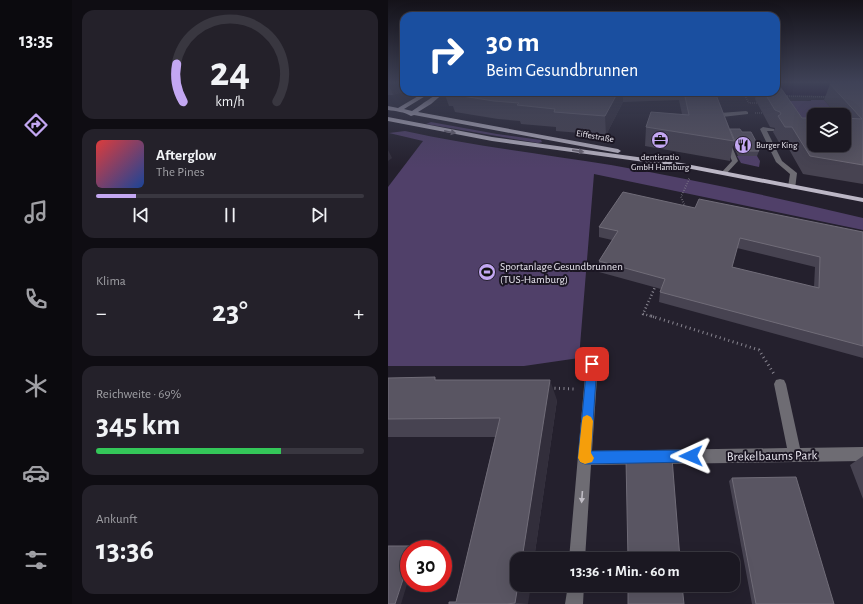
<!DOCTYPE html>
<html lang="de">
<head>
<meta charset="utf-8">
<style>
  :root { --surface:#1b1822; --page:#24212a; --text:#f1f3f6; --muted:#a0a0a5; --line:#393740; --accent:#c3a7f2 }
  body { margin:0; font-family:"Alegreya Sans",sans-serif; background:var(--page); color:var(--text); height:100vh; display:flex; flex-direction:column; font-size:15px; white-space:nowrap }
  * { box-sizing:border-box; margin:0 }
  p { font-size:13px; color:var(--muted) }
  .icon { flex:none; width:22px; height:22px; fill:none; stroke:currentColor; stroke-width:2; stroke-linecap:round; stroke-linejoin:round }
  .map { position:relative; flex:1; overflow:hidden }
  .panel { display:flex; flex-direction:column; gap:10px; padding:10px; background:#0f0d13; width:316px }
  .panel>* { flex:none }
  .banner { position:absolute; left:12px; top:12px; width:380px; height:84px; border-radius:12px; box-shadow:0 4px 16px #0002,0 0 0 1px var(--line); background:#1a4fa0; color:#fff; overflow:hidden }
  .buttons { position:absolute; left:419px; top:108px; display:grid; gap:8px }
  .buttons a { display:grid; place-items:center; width:44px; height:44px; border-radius:8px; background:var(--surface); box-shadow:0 4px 16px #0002,0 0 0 1px var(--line); font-size:20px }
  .speed { position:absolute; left:12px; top:540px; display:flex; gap:8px; font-size:20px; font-weight:700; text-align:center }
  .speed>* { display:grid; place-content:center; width:52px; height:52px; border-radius:50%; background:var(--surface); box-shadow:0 4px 16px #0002,0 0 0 1px var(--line); line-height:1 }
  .speed .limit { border:6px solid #d22; background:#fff; color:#111 }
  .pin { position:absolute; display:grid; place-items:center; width:34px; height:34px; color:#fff; margin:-17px; border-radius:8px; box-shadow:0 2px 6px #0006 }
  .me { position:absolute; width:44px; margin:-22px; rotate:269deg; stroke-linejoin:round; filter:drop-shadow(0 0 3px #0008) }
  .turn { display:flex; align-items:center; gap:14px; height:84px; padding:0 20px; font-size:18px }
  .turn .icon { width:52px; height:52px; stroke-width:2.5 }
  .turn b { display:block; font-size:28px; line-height:34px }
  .big { font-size:30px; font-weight:700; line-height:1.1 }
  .panel .tile { flex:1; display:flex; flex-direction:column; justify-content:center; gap:6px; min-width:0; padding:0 14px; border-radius:12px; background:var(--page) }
  .panel .dial { align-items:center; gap:0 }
  .dial svg { height:104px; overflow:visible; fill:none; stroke:var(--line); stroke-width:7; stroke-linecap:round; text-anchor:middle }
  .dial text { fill:var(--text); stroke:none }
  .song { display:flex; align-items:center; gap:12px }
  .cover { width:48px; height:48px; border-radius:6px; background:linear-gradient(135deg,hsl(0 70% 55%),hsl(220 70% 35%)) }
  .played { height:4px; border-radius:2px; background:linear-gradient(90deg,var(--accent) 15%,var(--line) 15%) }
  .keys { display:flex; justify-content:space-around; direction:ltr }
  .heat { display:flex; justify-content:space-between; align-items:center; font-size:22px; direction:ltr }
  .charge { height:6px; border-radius:3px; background:linear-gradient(90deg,#34c759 69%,var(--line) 0) }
  .trip { position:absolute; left:122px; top:552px; width:230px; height:40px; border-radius:12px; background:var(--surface); box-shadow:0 4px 16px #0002,0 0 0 1px var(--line); font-weight:700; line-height:40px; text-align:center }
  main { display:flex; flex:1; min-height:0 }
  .dock { display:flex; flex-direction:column; width:72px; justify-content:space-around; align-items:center; background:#0b0a0e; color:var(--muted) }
  .dock .icon { width:28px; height:28px }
  .dock .current { color:var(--accent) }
  .dock b { font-size:18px; color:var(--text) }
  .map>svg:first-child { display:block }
  .green { fill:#504069 }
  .water { fill:#0e0022 }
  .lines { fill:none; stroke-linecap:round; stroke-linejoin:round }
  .path-far3 { stroke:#888590; stroke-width:1.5; stroke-dasharray:0.5 1.5; stroke-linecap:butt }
  .path-far2 { stroke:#888590; stroke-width:2; stroke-dasharray:0.5 2; stroke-linecap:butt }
  .path-far1 { stroke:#888590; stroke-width:2.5; stroke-dasharray:1 2.5; stroke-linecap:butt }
  .path { stroke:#888590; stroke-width:3; stroke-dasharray:1 3.5; stroke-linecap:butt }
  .minor { fill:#6e6c73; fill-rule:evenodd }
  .major { fill:#bcb7c6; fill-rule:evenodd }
  .wall { fill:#474351; fill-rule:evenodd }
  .shaded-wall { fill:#322e3b }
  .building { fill:#595562; stroke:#706c78; fill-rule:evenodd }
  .oneway { fill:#6c6674 }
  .oneway2 { fill:#bfbcc4 }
  .route { fill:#1a73e8; stroke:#114b97 }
  .slow { fill:#f59e0b }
  .labels { text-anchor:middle; stroke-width:4; stroke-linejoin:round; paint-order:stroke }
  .far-street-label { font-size:9px; fill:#eae7f0; stroke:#1b1623 }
  .far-poi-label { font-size:9px; fill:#eae7f0; stroke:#1b1623; text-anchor:start }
  .poi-label { font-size:11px; fill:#eae7f0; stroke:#1b1623; text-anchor:start }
  .near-street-label { font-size:13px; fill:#eae7f0; stroke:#1b1623 }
</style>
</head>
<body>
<main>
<nav class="dock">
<b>13:35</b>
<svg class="icon current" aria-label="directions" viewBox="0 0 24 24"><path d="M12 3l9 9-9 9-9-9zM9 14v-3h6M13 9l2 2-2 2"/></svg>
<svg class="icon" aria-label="music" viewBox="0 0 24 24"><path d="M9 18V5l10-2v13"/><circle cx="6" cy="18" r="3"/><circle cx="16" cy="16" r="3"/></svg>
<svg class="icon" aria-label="phone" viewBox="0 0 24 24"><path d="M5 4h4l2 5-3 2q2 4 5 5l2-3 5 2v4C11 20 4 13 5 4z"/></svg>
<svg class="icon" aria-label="climate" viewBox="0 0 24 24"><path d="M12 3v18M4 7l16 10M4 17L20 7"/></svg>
<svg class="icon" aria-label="car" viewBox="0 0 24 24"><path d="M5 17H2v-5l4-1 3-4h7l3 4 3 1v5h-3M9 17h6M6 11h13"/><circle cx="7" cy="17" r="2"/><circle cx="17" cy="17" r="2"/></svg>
<svg class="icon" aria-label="filters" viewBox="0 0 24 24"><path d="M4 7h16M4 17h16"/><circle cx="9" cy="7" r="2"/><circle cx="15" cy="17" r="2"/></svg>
</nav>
<section class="panel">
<div class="tile dial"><svg viewBox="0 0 100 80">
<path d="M14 69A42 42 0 1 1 86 69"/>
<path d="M14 69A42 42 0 0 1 9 40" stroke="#c3a7f2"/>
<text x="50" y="56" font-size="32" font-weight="700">24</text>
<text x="50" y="72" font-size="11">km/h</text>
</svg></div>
<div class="tile">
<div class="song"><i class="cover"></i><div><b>Afterglow</b><p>The Pines</p></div></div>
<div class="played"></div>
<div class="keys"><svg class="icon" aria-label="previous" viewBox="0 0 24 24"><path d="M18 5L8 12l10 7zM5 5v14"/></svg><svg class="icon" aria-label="pause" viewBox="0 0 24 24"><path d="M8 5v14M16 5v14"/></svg><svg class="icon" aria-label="next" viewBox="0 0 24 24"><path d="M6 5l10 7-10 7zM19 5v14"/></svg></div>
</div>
<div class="tile"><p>Klima</p>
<div class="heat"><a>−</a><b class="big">23°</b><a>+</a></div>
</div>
<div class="tile"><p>Reichweite · 69%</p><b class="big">345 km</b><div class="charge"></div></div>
<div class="tile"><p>Ankunft</p><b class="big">13:36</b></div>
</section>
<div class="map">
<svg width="475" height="604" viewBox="0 0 475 604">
  <rect width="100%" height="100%" fill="#24202d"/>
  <path class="green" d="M423,100h13l13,15h-23v20l-27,-34h24z
    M43,122l66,12 44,6 1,2 -4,1 -112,-19z
    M17,131c68,15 137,23 206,34 85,15 168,33 252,53v12l-269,-56 -15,184 -55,8h-136v-179l35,-46 -34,-8z
    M349,156h20l3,5 -1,6 -18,-4z"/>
  <path class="water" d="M388,83h87v13l-123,-1 -51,-3h87z"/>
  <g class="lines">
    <path class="path-far3" d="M397,96l43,1
      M361,103l-4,-7h13
      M362,103h7
      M367,113h8"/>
    <path class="path-far2" d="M298,209l-5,-12 9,-20"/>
    <path class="path-far1" d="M266,317l-11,-3 13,-29"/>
    <path class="path" d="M263,316l108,34 15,24
      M162,388l25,1"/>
    <path class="minor" d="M358,111l2,1v2l-26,3 1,6 -3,2 -3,-2 -2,-6 5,-4z
      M375,127l11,2v2h-7l15,30 15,12 -2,16h-3l-4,-2 2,-13 -14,-12 -16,-33z
      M339,140l3,2 8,19 -12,13 -2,1 -3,-2 11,-12 -8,-19z
      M204,359l4,2 2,3 -6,87 195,-3 -13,-64 2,-4 4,-1 4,1 2,4 14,64 63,-1v14l-272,4 -6,94h-16l17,-195 2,-3z
      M180,585h16l-1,19h-18z"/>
    <path class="major" d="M37,92h7l-28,17 8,2c8,-5 25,-19 33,-19l-14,12 -13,8 200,37 3,2 -3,2 -204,-38 -3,1c-6,-4 -16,-5 -23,-6v-4l10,2z
      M0,117l104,20 189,26 182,35v4l-182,-35 -189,-26 -104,-20z"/>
  </g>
  <path class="wall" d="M0,83h16l-11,12h-5z
    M450,83h25v101l-60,-10 -17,-30h-6l-7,-12 2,-4 -5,-1 -15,-28 2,-7h7l38,26 42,27v-30h-7l-13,-15 6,-16h9z
    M56,92h271l15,37 12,3 17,15 -1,3 1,1 -2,5h-19l-5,-11 -3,16 -85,-15 1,-19 36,-13 -3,-14 -56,2 -17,33 -50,-4v-4l-35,-3 -1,-3 -22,-2 -43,-7 -2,-6h-4z
    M307,208l168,24v126l-204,-56 1,-10 1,-3 -62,-17v-11l13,-21 -13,-3v-10zM349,248l78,19 -1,20 -82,-20z
    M0,378l50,2 119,20 -23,159h-17l11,45h-79l7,-2 39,-165h-107z
    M475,456v43l-13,-34z
    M344,478l102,126h-82l-23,-123z"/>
  <path class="shaded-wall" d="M0,83h16v9h1l-12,3z
    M230,92h5v10l-17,33 -1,-19z
    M0,150l4,8 -4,3z
    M162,380l7,20 -23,159h-12z
    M26,546l5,2 -1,1h-5z
    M21,561v17l-8,26h-6z
    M130,585h13l-3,19 -13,-1z"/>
  <path class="building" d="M473,83h2v82l-53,-9 -18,-29h-7l-7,-11 3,-2 -1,-2 -5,-2 -11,-18h12v-8h2l24,34h12v27h30v-27l18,1 -32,-35h32z
    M63,92h167l-13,24 -51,-4 1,-3 -38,-4 2,-2 -25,-2 -45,-7z
    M296,92h31l19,49 -88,-14 5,-15 38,3z
    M342,129h10l2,3h9l8,15 -2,1 2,3h-20z
    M235,192l72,16 4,-9 164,33v114l-203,-54 5,-13 -66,-18 19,-30 -19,-4zM352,238l80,19 -1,31 -87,-21z
    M47,377v3h115l-28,179h-5v26h1l-3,18 -8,1h-58v-2h7l44,-184 -112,1v-41z
    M284,458l8,101h-52l-2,-100z
    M408,477l38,127h-78l-24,-126z
    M0,546h26l-1,3h-4v12l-14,43h-7z
    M240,585h54l2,19h-56z"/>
  <defs><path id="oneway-solid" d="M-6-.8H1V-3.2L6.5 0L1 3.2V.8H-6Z"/></defs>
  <g class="oneway">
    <use href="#oneway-solid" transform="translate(62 132) rotate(11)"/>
    <use href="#oneway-solid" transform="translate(190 151) rotate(8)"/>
  </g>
  <use class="oneway2" href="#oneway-solid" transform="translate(194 497) rotate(94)"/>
  <linearGradient id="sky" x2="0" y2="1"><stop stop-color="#141219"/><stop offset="0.49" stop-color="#3f4257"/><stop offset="1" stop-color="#3f4257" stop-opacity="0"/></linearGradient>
  <rect width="475" height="168" fill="url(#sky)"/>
  <path class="route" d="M204,359l4,1 1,4 -6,87 100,-1 5,2 1,4 -1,5 -5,1 -106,2 -5,-2 -2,-4 9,-94 1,-4z"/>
  <path class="slow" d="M199,415l4,2 2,4 -2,32 3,5 -2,4 -7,2 -5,-2 -2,-4 4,-37 1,-4z"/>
  <defs>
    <g id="office-disc" transform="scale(0.9)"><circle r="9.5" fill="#c3a7f2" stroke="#1b1623"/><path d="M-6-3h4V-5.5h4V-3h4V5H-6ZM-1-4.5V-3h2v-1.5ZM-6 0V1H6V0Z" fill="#111"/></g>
    <g id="restaurant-disc" transform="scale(0.9)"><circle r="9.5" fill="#c3a7f2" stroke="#1b1623"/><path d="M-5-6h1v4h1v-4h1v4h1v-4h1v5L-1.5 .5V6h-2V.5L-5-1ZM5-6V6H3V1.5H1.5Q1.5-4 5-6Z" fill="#111"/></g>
    <g id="stadium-disc" transform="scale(0.9)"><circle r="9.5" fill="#c3a7f2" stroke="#1b1623"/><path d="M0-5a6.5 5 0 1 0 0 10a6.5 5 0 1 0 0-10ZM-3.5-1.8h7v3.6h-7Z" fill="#111"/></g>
  </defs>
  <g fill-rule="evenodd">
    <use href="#office-disc" x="272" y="140"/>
    <use href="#restaurant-disc" x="355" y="145"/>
    <use href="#stadium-disc" x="99" y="272"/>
  </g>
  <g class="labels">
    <g class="far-street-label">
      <text transform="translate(207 136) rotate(10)" y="3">Eiffestraße</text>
    </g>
    <g class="far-poi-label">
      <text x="368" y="148">Burger King</text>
      <text x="272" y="160" text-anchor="middle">dentisratio<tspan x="272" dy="10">GmbH Hamburg</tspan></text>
    </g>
    <g class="poi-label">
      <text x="112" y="270">Sportanlage Gesundbrunnen<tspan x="112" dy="13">(TUS-Hamburg)</tspan></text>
    </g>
    <g class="near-street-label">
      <text transform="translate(384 455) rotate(-1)" y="5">Brekelbaums Park</text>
    </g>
  </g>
</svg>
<div class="buttons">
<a><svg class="icon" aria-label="layers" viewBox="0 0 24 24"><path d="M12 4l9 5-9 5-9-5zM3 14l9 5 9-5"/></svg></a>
</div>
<div class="speed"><div class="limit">30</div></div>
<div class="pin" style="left:204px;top:364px;background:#d93025"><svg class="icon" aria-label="arrive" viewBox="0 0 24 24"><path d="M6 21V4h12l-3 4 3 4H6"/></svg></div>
<svg class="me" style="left:303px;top:456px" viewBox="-20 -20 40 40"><path d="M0-17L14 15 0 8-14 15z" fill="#1a73e8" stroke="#fff" stroke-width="4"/></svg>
<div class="trip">13:36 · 1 Min. · 60 m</div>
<div class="banner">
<div class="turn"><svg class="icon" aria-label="right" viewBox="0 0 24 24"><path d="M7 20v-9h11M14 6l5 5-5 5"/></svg><div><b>30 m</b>Beim Gesundbrunnen</div></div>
</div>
</div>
</main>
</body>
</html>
